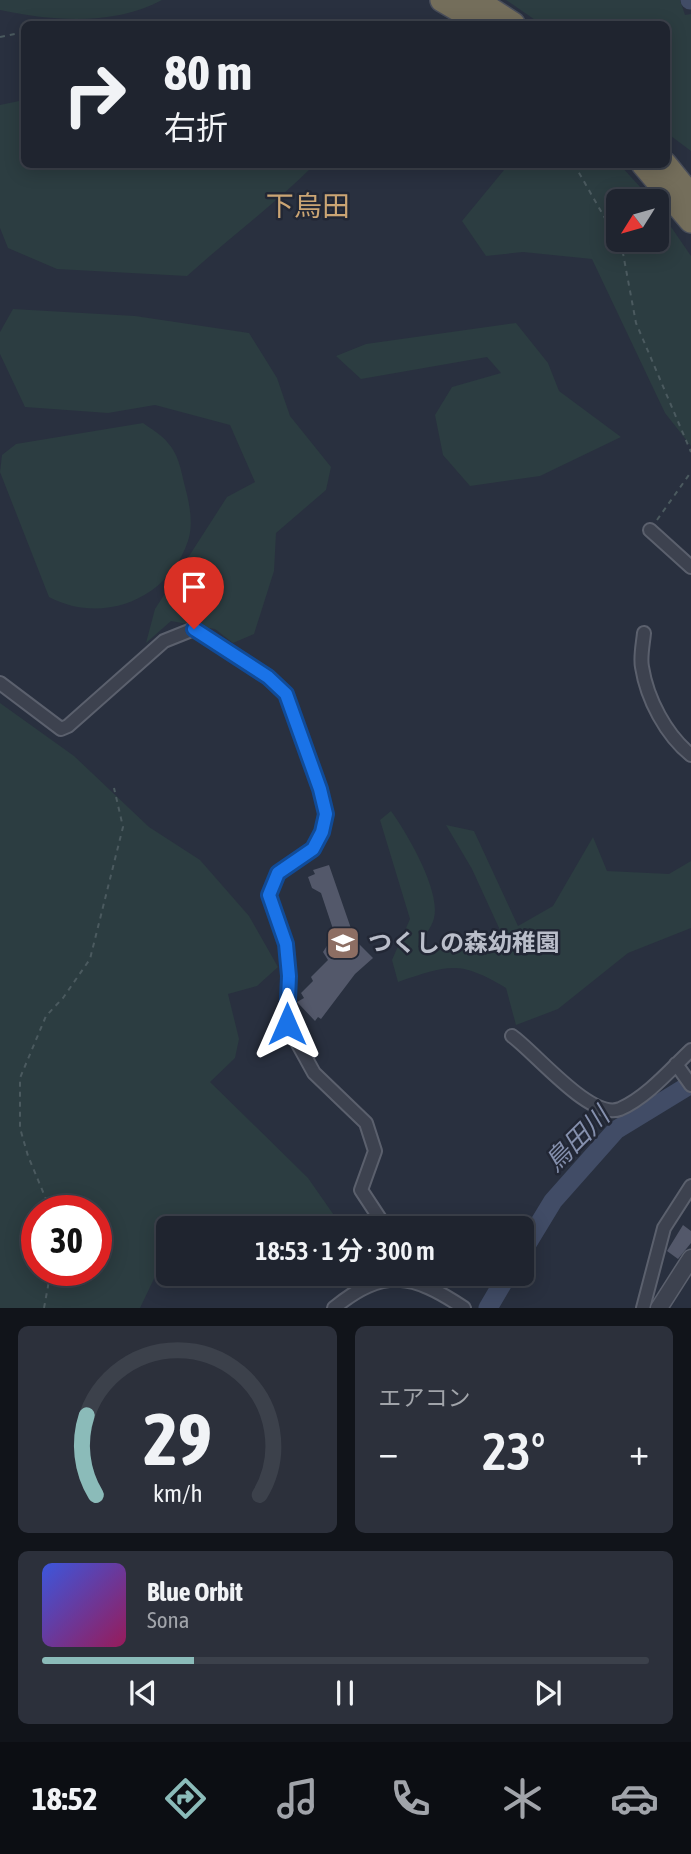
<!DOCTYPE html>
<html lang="ja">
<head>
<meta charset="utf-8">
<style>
  :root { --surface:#1f242f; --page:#2c303b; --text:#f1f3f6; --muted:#a1a4aa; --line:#3c414b; --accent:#8bbbb9 }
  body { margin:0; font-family:"Asap Condensed","Noto Sans JP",sans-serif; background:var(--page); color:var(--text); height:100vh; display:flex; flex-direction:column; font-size:26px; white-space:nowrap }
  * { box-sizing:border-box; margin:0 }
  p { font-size:23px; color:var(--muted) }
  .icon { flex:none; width:38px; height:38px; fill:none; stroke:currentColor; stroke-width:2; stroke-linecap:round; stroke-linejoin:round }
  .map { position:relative; height:1308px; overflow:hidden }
  .side { display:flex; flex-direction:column; gap:18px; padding:18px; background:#11141a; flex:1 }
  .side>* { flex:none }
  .guide { position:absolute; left:21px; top:21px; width:649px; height:147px; border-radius:10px; box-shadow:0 4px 18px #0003,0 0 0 2px var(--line); background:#1f242f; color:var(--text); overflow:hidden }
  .needle { width:46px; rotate:233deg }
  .fabs { position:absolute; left:606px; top:189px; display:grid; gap:14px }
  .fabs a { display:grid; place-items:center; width:63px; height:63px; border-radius:10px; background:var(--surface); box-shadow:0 4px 18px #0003,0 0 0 2px var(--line); font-size:35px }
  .speed { position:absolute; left:21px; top:1195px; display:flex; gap:14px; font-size:35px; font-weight:700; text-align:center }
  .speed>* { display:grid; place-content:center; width:91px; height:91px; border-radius:50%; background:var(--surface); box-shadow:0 4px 18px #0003,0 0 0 2px var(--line); line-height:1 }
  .speed .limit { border:10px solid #d22; background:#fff; color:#111 }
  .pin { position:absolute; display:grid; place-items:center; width:60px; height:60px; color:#fff; margin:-72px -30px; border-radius:50% 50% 50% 0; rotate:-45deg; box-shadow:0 0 7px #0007 }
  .pin .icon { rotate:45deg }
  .me { position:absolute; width:77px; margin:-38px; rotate:0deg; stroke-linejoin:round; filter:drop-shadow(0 0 5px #0008) }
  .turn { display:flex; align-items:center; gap:24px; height:147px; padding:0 28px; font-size:32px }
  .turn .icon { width:91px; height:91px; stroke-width:2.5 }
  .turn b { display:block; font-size:49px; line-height:60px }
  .big { font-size:52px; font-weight:600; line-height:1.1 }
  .side .card { flex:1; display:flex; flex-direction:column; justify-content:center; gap:10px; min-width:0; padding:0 24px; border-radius:10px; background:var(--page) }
  .side .dial { align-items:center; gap:0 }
  .dial svg { height:182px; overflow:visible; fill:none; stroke:var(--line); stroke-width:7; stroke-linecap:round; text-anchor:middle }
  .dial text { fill:var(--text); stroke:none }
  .song { display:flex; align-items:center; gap:21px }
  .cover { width:84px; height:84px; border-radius:10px; background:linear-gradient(135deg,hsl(230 70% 55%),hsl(330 70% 35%)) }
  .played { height:7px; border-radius:4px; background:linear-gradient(90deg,var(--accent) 25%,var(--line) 25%) }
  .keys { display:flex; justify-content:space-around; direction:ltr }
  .heat { display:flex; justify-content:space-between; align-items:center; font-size:38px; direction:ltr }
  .side .tiles { flex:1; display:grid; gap:18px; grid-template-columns:1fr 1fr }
  .card:last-child { grid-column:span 2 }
  .trip { position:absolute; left:156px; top:1216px; width:378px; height:70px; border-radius:10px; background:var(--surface); box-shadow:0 4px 18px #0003,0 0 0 2px var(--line); font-weight:600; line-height:70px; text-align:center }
  .tabs { display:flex; height:112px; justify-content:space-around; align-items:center; background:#0c0e13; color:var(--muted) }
  .tabs .icon { width:49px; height:49px }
  .tabs .selected { color:var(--accent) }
  .tabs b { font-size:32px; color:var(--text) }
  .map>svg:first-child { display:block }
  .green { fill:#2c3d41; fill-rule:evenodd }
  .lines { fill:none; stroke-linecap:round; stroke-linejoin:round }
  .river { stroke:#414c66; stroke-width:19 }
  .building { fill:#53586a }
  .minor-casing { stroke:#5b606d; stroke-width:16 }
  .tertiary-casing { stroke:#5b606d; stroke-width:19 }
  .motorway-casing { stroke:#484d5a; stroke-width:26 }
  .path { stroke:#4b5a5f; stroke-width:2; stroke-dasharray:5 5; stroke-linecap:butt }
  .minor { stroke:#3d424f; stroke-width:12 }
  .tertiary { stroke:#3d424f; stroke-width:16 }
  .motorway { stroke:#746e5b; stroke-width:23 }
  .route-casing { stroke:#114b97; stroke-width:18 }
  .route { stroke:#1a73e8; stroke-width:12 }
  .labels { text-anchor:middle; stroke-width:5; stroke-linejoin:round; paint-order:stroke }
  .poi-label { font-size:24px; font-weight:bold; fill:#babeca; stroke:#222735; text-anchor:start }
  .water-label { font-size:26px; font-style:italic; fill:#8590ad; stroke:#222735 }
  .quarter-label { font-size:28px; fill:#cba574; stroke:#222735 }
</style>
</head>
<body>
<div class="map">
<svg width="691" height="1308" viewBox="0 0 691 1308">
  <rect width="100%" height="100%" fill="#29303f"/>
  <path class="green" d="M0,0h162c-47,26 -111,21 -162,10z
    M506,0h174l5,15 6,-1v137l-24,-18v-109h-126z
    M24,100v64l406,1 -117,1c-39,39 -84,72 -126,110l-130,-7 -49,-21 -8,-20v-123z
    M496,165h124l33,36h-35v39h38v-35l35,51v190l-26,-33 -73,-154 -69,-7 -37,4 -24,-35 42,-51z
    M13,309l122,7 114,17 28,45 13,38 41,51 -5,23 -50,43 -2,38 -20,63 -21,9 -18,-14 -44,-8 -25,22 9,-34 72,-112 28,-15 -25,-57 -75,-20 -47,8 -83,-6 -25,-53v-22z
    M516,323l32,40 11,28 62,46 -81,39 -70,10 -27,-31 -8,-40 17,-28 49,-14 -14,-16 -126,22 -25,-23 30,-12z
    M143,423c8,6 19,12 25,20 10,11 13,26 16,40 5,18 10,40 4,58 -20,59 -86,84 -139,56l-49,-125 2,-17 14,-11z
    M0,703l74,53 75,71 51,33 49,56 29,51 -21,19 -29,8 11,45 -4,19 -25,24 98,96 30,43 -11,7h-159v35l-7,1 -21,44h-140zM37,1211h59v59h-59z
    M391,811c16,22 50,80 43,107 -2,10 -12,20 -16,29l23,3 64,-9 -33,-72 -26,-44 28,6 44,95 35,-20 40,-69 14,34 62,3 22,-13v67l-63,25 -70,56 -42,16 -10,-37c-47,-28 -57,-23 -108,-6l-6,-22 18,-41 -30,-99z"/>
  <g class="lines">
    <path class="river" d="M690,0h1
      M522,1252l31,-51 63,-71 75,-46
      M488,1308l20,-34"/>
  </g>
  <path class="building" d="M329,865l26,75 18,18 -18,16 -34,45 -3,-2 -3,4 -18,-19 7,-4 -3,-5 12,-12 -2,-4 17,-17 -5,-8 7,-11 8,3 -17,-51 -9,-5 -4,-11 7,-3 -2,-4z
    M683,1225l8,6v12l-13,16 -11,-8z"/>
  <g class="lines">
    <g class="minor-casing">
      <path id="minor" d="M650,530l41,37
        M644,633c-1,11 -4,24 -2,34 5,32 24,68 49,88
        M0,683l61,46 7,-3 96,-85 30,-12 74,48 18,17 34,95 6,25 -4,18 -9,17 -35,24 -9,22 17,49 3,32 -2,48 27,49 52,50 9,28 -14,39 25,38
        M512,1036c23,16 79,85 108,73 27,-12 50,-39 71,-59
        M676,1064l15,21
        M334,1308c50,-41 79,-34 130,0
        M643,1308l21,-80 27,-42"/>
    </g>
    <g class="tertiary-casing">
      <path id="tertiary" d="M659,1308l32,-50"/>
    </g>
    <g class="motorway-casing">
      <path id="motorway" d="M442,0l41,24
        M476,0l37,24
        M643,164l48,57
        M665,164l26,32"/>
    </g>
    <path class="path" d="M0,37l24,-5
      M574,164l48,84 14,75 55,129
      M657,520l34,-48
      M51,1211l-23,-55 -8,-28v-50l26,-62 17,-18 27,-39 33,-132 -9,-39
      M44,1308l7,-38"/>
    <use href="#minor" class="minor"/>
    <use href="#tertiary" class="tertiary"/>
    <use href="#motorway" class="motorway"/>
  </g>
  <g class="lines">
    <g class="route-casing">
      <path id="route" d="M194,629l74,48 18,17 34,95 6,25 -4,18 -9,17 -35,24 -9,22 17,49 3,32 -2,48"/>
    </g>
    <use href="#route" class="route"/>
  </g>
  <defs>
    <g id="school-square" transform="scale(1.75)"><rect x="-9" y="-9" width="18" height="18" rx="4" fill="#8d6e63" stroke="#222735"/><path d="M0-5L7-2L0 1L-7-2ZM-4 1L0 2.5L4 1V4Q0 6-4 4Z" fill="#fff"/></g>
  </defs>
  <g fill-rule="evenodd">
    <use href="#school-square" x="343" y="943"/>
  </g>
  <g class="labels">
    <g class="poi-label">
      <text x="368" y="951">つくしの森幼稚園</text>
    </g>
    <g class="water-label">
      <text transform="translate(577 1139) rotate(-45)" y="9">鳥田川</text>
    </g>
    <g class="quarter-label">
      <text x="308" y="216">下烏田</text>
    </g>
  </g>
</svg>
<div class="fabs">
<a><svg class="needle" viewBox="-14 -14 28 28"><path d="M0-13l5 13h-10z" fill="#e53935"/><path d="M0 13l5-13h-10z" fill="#a1a4aa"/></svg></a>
</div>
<div class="speed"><div class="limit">30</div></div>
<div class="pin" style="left:194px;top:629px;background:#d93025"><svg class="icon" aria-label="arrive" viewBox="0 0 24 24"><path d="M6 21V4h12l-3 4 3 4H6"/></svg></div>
<svg class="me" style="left:287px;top:1024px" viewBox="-20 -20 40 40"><path d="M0-17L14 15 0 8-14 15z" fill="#1a73e8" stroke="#fff" stroke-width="4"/></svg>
<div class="trip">18:53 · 1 分 · 300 m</div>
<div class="guide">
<div class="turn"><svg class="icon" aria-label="right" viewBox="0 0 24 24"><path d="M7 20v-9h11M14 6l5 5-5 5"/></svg><div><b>80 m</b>右折</div></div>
</div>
</div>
<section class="side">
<div class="tiles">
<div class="card dial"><svg viewBox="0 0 100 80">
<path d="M14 69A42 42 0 1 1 86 69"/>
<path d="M14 69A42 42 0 0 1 10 34" stroke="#8bbbb9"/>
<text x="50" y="56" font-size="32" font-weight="700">29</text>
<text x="50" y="72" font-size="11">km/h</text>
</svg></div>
<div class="card"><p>エアコン</p>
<div class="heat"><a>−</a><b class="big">23°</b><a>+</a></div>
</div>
<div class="card">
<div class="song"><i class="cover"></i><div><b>Blue Orbit</b><p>Sona</p></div></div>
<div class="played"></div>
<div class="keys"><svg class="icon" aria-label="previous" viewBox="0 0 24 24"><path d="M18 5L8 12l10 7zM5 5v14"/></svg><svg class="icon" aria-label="pause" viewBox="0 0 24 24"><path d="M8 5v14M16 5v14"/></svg><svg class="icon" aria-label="next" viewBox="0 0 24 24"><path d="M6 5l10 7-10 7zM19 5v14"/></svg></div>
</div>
</div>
</section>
<nav class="tabs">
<b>18:52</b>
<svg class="icon selected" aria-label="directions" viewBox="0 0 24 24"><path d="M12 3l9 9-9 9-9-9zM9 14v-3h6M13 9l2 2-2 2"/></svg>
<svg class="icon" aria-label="music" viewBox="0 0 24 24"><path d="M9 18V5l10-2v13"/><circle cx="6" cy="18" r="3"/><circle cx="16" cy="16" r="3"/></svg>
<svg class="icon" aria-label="phone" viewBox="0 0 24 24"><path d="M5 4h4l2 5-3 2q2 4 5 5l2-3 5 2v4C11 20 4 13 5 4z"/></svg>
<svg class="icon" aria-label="climate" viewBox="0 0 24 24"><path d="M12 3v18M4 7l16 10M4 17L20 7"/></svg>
<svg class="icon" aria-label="car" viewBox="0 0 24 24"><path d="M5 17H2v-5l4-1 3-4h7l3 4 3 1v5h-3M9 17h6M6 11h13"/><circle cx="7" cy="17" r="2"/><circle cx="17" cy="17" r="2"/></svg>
</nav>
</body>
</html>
